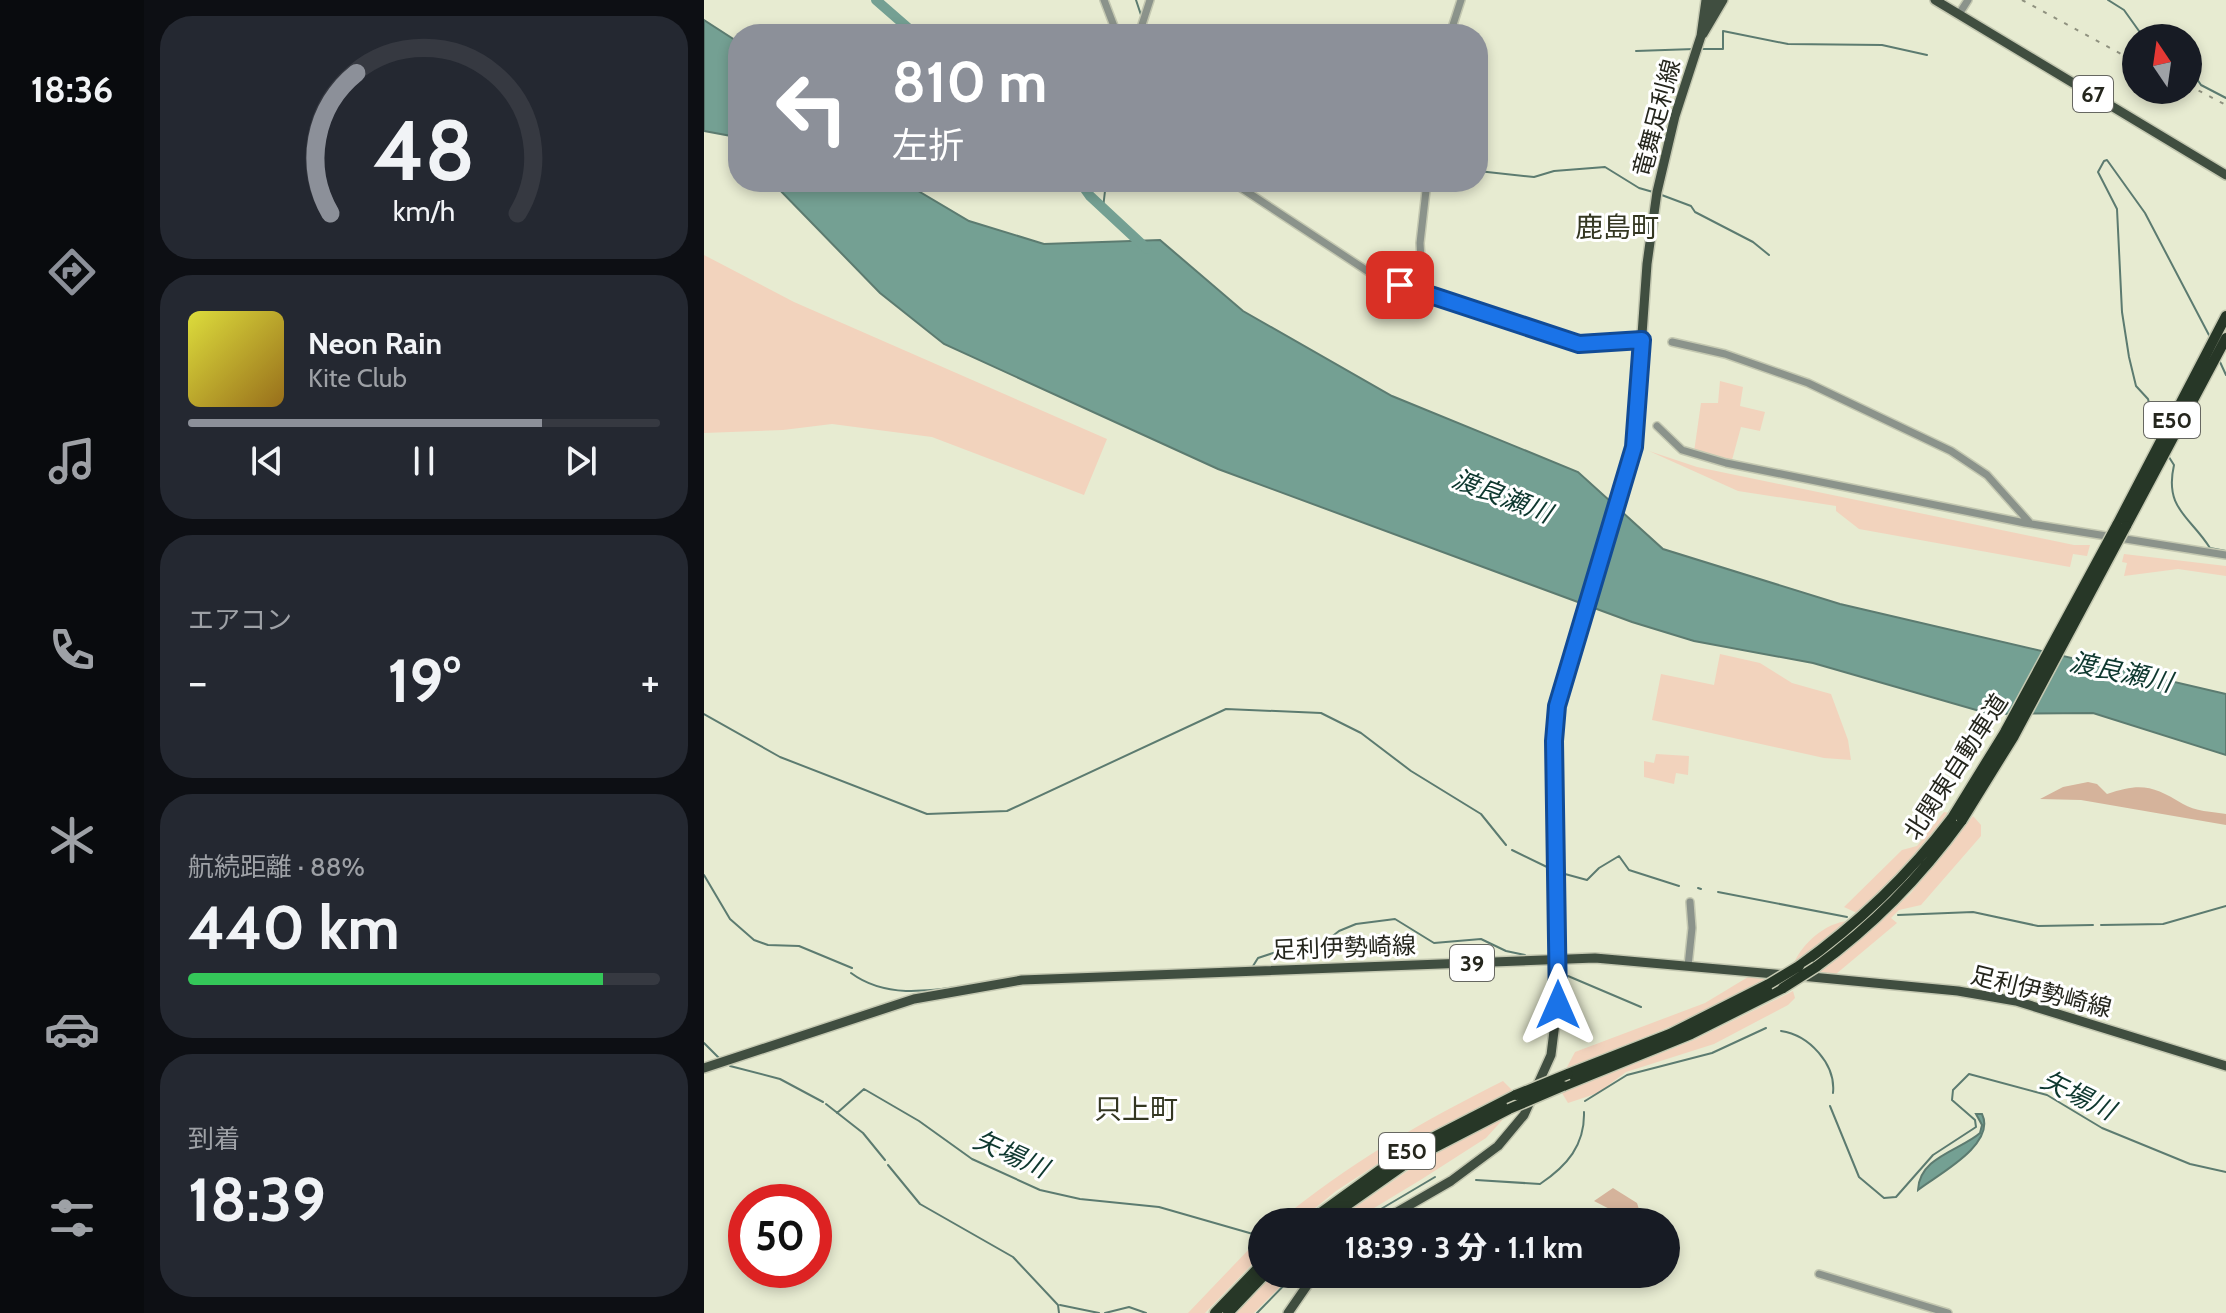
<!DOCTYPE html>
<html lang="ja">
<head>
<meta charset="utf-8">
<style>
  :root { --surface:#171b24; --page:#242831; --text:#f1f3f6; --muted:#9ea1a6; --line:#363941; --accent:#8c9099 }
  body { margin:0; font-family:Cabin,"Noto Sans JP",sans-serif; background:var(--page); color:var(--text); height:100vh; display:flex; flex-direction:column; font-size:30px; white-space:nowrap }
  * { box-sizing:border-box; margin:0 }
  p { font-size:26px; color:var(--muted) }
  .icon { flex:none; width:44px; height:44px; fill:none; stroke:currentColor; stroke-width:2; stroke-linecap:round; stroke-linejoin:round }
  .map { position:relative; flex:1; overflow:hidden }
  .panel { display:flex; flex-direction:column; gap:16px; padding:16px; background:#0d0f14; width:560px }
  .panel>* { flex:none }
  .banner { position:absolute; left:24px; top:24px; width:760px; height:168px; border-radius:32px; box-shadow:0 4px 12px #0003; background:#8c9099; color:#fff; overflow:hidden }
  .needle { width:52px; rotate:347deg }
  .fabs { position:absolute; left:1418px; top:24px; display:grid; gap:16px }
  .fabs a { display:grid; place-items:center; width:80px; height:80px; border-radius:50%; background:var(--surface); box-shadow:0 4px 12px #0003; font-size:40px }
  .speed { position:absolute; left:24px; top:1184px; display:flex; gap:16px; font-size:40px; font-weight:700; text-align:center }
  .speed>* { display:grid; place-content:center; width:104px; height:104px; border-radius:50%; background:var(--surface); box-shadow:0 4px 12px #0003; line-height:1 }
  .speed .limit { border:12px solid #d22; background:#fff; color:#111 }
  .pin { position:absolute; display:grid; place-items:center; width:68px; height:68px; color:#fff; margin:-34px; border-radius:16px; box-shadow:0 4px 12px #0006 }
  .me { position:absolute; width:88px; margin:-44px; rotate:0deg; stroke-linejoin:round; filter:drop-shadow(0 0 6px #0008) }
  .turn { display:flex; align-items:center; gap:28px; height:168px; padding:0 32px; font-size:36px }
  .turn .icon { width:104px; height:104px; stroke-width:2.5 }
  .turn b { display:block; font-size:56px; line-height:68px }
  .big { font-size:60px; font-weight:800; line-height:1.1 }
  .panel .widget { flex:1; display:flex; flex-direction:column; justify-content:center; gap:12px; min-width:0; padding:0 28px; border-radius:32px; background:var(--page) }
  .panel .dial { align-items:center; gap:0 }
  .dial svg { height:208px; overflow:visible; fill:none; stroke:var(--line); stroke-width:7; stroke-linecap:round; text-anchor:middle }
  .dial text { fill:var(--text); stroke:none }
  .song { display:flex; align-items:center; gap:24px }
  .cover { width:96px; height:96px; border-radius:12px; background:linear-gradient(135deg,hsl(60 70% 55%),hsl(40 70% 35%)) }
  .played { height:8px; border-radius:4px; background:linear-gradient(90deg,var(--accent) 75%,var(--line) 75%) }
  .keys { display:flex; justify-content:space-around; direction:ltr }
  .heat { display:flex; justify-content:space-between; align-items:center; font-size:44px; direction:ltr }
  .charge { height:12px; border-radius:6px; background:linear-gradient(90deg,#34c759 88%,var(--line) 0) }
  .trip { position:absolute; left:544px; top:1208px; width:432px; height:80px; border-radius:40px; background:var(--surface); box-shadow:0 4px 12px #0003; font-weight:800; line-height:80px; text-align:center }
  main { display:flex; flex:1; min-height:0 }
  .tab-bar { display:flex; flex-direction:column; width:144px; justify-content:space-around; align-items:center; background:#090b0e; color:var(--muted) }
  .tab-bar .icon { width:56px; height:56px }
  .tab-bar .selected { color:var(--accent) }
  .tab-bar b { font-size:36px; color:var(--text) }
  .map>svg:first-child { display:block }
  .green { fill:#f2d3bd }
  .forest { fill:#d5b39b }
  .water { fill:#74a093; stroke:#5c7b70; stroke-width:2 }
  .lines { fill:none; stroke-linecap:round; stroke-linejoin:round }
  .stream { stroke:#5c7b70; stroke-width:2 }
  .river { stroke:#74a093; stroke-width:10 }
  .minor-casing { stroke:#c4c8b1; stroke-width:10 }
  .major-casing { stroke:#c4c8b1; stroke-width:12 }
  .highway-casing { stroke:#c4c8b1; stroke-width:13 }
  .minor { stroke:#8b938b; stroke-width:7 }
  .major { stroke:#404e40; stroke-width:9 }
  .highway { stroke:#273727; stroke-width:10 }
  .rail { stroke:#8f917f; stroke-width:2; stroke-dasharray:4 8; stroke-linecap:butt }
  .highway-bridge-casing { stroke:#c4c8b1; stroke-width:13; stroke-linecap:butt }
  .highway-bridge { stroke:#273727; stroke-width:10 }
  .route-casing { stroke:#114b97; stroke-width:20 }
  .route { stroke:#1a73e8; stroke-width:14 }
  .labels { text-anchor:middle; stroke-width:6; stroke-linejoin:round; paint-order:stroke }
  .shield { fill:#fff; stroke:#666761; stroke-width:2 }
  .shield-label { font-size:22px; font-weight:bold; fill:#25261d }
  .street-label { font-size:24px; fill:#25261d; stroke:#fff }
  .water-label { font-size:26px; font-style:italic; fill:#0e382f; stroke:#fff }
  .quarter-label { font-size:28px; fill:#343722; stroke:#fff }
</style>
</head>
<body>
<main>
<nav class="tab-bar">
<b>18:36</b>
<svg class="icon selected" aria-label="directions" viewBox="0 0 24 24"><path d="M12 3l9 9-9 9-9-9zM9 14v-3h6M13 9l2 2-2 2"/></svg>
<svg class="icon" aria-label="music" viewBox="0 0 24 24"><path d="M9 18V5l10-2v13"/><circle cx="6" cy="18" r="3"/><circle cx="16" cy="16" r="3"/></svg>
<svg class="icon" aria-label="phone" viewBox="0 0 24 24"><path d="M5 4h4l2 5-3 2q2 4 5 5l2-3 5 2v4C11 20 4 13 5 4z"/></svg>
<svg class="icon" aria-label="climate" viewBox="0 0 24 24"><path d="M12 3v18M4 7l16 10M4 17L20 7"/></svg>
<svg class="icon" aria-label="car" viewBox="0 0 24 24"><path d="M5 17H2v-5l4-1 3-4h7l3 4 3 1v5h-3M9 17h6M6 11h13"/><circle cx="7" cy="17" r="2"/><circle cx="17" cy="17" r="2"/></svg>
<svg class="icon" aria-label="filters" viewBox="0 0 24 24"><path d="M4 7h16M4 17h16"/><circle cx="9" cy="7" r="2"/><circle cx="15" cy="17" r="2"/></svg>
</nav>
<section class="panel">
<div class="widget dial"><svg viewBox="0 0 100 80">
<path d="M14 69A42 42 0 1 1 86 69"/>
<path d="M14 69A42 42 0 0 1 24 15" stroke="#8c9099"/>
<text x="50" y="56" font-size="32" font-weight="700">48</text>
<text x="50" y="72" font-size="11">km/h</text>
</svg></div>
<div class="widget">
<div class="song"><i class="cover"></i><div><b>Neon Rain</b><p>Kite Club</p></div></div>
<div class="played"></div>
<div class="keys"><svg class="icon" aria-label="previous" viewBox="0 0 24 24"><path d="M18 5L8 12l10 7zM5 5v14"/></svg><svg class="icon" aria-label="pause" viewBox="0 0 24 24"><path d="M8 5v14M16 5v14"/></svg><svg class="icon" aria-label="next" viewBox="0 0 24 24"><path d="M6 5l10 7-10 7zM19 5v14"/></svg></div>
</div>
<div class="widget"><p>エアコン</p>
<div class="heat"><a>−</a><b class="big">19°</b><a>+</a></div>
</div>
<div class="widget"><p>航続距離 · 88%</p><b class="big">440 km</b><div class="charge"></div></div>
<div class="widget"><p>到着</p><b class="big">18:39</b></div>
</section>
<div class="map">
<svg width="1522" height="1313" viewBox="0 0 1522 1313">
  <rect width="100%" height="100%" fill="#e7ebd1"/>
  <path class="green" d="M0,255l90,47 313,137 -23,56 -152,-58 -100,-13 -49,6 -79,3z
    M1016,381l23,6 -3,19 25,6 -5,19 -19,-4 -9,33 -38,-8 7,-49h17z
    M945,451l48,16 377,78h16l-3,11 -14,-2 -3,13 -211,-38 -23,-18v-5l-98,-15z
    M1420,554l102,12v10l-48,-7 -54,7 3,-13 -5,-1z
    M1016,654l40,9 32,20 39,11 17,46 3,20 -27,-2 -172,-38 9,-46 53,11z
    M952,754l33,2 -1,19 -12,-2 -2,11 -30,-7v-16l10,2z
    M1240,812l5,1 -44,53 -48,47 -13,-6 58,-57 15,-4z
    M1269,816l8,9v11l-60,69 -22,5 -8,8 6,5 -61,51 -18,-1 92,-79z
    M1144,921l-54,42c9,-20 31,-40 54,-42z
    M1044,977l18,2 -87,44 -113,46 9,-17 130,-49z
    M1089,991l2,7 -7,7 -74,39 -88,28 -28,21 -30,10 -6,-10 8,-4 124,-49z
    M799,1081l10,10 -111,57 -66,43 -38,31h-20c69,-58 145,-101 225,-141z
    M802,1116l-20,22 -64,41 -71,43h-17l95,-66z
    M549,1245h9v9l-57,59h-17z
    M570,1274h19l-39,39h-19z"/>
  <path class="forest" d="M1384,782l9,2 10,10c34,-12 47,-8 76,10 11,7 30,8 43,10v11l-145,-25 -41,-1 23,-12z
    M909,1188l24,15 6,19h-8l-41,-21z"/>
  <path class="water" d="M0,20l34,22v102l-7,-8 -27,-5z
    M68,182h131l66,39 75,23 116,-4 83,71 149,85 186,76 85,77 177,55 386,90v61l-133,-42 -103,1 -177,-51 -119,-22 -62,-19 -414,-153 -274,-125 -64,-51z
    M1272,1114h6c15,31 -47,62 -64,76 1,-33 43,-40 62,-57l2,-8z"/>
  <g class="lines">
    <path class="stream" d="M432,0l6,18
      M1404,0l16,10 20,28
      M440,24l6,10
      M997,49h22v-18l65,13 94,1 45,10
      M932,51l58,-2
      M1484,66l13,19 25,13
      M774,171l56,6 20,-6 51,-4 34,21 14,4
      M955,194l32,12 4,6 58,30 16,13
      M399,208l2,-17 8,-9
      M1516,362l6,13
      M1454,439l-10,-40 -12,-13 -7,-29 -7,-45 -5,-103 -19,-37 6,-11 3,-1 38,53 65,124
      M1463,454l7,11c-10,44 16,51 36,83l16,3
      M0,714l76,43 147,57 80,-3 219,-102 95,4 40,20 50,38 70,43 25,31
      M808,850l37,18
      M861,874l22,6 12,-12 20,-12 10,14 50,16
      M0,875l26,44 24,21 14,5 31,1 53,22
      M994,888l3,1
      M1014,892l129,25
      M1194,915l75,-3 65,14 55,-1
      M1397,925l62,-1 63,-18
      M549,966l5,-8 15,-5 47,-7 19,-15 17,-7 39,-5 39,24 47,-4 25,12 19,4
      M476,970l63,-3
      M147,973c35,26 79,18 120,12
      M864,976l73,31
      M1077,1031c28,4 55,33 52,62
      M0,1043l15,15
      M26,1066l50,13 43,23
      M881,1101l42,-26 85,-22 54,-25
      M122,1104l37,29 22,27
      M1126,1106l29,71 25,21 12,-1 37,-42 43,-28 -1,-7 -23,-20 1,-10 16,-16 78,21 55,33 88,36 36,8
      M133,1113l27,-24 55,32 53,38 68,31 40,9 79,8 94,27
      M184,1165l32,39 93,53 45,48 1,8
      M772,1180l64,4c27,-18 45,-39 44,-72
      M655,1222l76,-45
      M356,1305l39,8
      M401,1313l24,-6 17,6
      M553,1313l38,-39"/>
    <path class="river" d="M172,0l39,34
      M376,182l10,14 57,53"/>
    <g class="minor-casing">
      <path id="minor" d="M400,0l13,34
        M1255,14l9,-14
        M435,34l11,-34
        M746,34l11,-34
        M528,182l146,96 201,66 63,-4
        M719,292l-3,-49 7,-61
        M968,342l53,12 83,29 143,68 36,24 43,48
        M953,426l25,24 44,13 299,60 201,32
        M984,966l4,-38 -2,-26
        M1115,1274l129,39"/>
    </g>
    <g class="major-casing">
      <path id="major" d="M1231,0l291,175
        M1002,22l8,-22
        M999,34l20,-34
        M1097,976l157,15 58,10 210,65
        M0,1068l210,-69 108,-19 573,-22 191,17
        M676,1222l71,-41 47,-35 26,-31 27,-60 7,-56 -4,-258 4,-43 76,-251 13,-183 10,-72 18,-76 26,-80 5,-36
        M584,1313l27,-39"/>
    </g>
    <g class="highway-casing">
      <path id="highway" d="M1413,525l109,-209
        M1422,526l100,-188
        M1095,966c60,-43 109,-90 153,-148
        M1112,967c58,-42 104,-89 146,-147
        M864,1074l102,-40 99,-50
        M859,1086l128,-52 92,-46
        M604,1222l97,-70 111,-57
        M619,1222l91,-64 95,-49
        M511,1313l47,-49
        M524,1313l37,-39"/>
    </g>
    <use href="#minor" class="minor"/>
    <use href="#major" class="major"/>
    <use href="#highway" class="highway"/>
    <path class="rail" d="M1318,0l114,62
      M1484,85l38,20"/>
    <g class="highway-bridge-casing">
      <path id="highway-bridge" d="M1248,818l53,-86 112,-207
        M1258,820l52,-84 112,-210
        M1065,984l30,-18
        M1079,988l33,-21
        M812,1095l52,-21
        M805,1109l54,-23"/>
    </g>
    <use href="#highway-bridge" class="highway-bridge"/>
  </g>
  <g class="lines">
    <g class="route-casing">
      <path id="route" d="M696,285l179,59 63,-4 -8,107 -77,259 -3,35 4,264"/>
    </g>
    <use href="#route" class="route"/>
  </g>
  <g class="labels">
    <g class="shield">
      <rect x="1369" y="76" width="40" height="36" rx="6"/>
      <rect x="1440" y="402" width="56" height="36" rx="6"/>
      <rect x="746" y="945" width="44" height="36" rx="6"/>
      <rect x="675" y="1133" width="56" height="36" rx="6"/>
    </g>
    <g class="shield-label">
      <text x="1389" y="102">67</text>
      <text x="1468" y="428">E50</text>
      <text x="768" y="971">39</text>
      <text x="703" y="1159">E50</text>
    </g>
    <g class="street-label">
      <text transform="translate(953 118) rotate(-75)" y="8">竜舞足利線</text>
      <text transform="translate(1252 767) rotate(-57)" y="8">北関東自動車道</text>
      <text transform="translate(640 948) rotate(-2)" y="8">足利伊勢崎線</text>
      <text transform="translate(1337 992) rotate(14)" y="8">足利伊勢崎線</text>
    </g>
    <g class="water-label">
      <text transform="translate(798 496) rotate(21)" y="9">渡良瀬川</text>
      <text transform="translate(1417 672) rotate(12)" y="9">渡良瀬川</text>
      <text transform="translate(1374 1095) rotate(26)" y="9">矢場川</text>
      <text transform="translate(307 1154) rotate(24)" y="9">矢場川</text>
    </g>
    <g class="quarter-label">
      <text x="913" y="237">鹿島町</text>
      <text x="432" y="1119">只上町</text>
    </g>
  </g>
</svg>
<div class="fabs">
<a><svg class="needle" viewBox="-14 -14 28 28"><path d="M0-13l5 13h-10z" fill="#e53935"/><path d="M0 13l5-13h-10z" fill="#9ea1a6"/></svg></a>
</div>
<div class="speed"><div class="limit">50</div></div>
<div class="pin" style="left:696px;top:285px;background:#d93025"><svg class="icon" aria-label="arrive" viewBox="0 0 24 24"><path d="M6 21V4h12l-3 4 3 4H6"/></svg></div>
<svg class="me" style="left:854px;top:1005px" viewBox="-20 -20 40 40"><path d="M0-17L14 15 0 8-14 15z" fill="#1a73e8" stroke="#fff" stroke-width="4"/></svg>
<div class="trip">18:39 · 3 分 · 1.1 km</div>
<div class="banner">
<div class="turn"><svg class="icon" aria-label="left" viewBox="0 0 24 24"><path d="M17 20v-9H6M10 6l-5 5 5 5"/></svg><div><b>810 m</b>左折</div></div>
</div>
</div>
</main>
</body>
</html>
